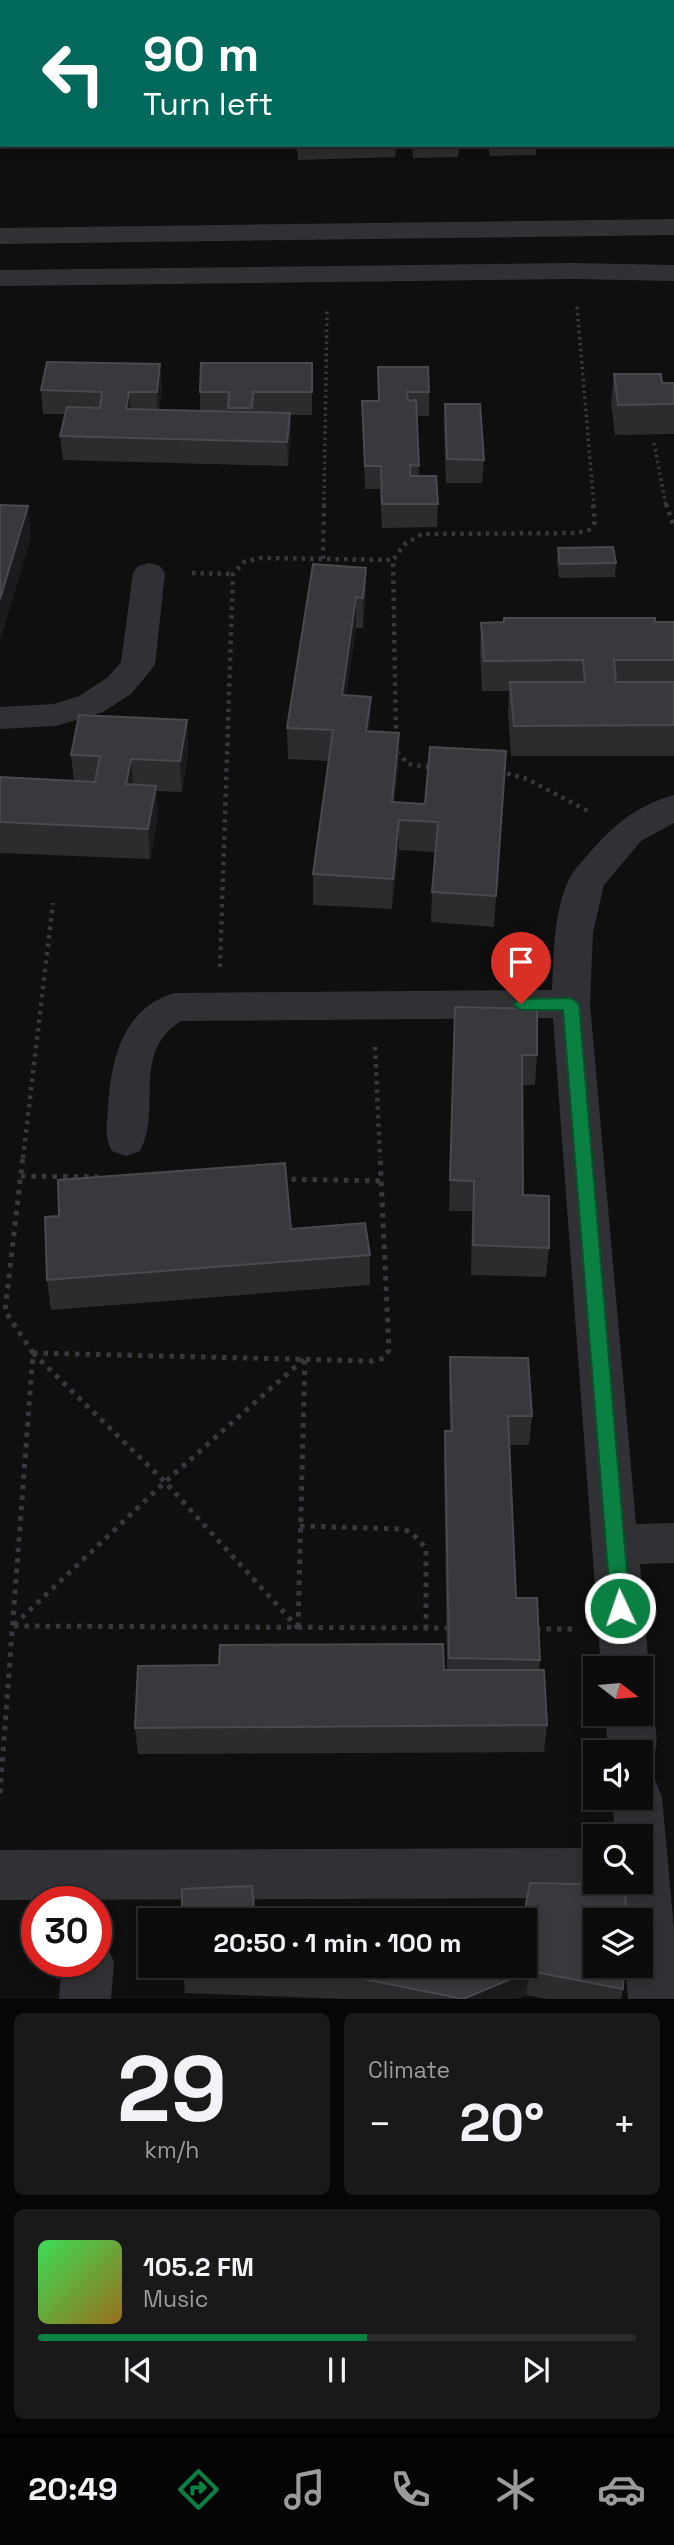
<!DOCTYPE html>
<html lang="en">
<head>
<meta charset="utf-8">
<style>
  :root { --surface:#0b0b0c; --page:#19191a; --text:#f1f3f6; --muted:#9a9b9d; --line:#2b2b2d; --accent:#0b8043 }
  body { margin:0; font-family:"Space Grotesk",sans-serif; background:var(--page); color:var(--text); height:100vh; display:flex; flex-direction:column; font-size:26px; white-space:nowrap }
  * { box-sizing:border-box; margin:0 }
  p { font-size:23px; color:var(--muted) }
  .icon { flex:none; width:38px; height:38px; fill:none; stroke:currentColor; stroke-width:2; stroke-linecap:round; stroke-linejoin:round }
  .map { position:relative; height:1999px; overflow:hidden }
  .side { display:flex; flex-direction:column; gap:14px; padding:14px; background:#060607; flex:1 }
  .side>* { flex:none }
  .banner { position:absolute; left:0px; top:0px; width:676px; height:147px; box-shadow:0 4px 10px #0003,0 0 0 2px var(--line); background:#00695c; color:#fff; overflow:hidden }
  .needle { width:46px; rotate:106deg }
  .fabs { position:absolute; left:583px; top:1656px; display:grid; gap:14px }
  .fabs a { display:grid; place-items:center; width:70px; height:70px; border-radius:0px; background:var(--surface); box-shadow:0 4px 10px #0003,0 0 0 2px var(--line); font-size:35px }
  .speed { position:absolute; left:21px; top:1886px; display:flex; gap:14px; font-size:35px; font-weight:700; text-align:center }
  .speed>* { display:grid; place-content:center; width:91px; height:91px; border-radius:50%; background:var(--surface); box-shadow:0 4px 10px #0003,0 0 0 2px var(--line); line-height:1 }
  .speed .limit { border:10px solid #d22; background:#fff; color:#111 }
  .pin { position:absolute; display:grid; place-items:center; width:60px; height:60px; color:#fff; margin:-72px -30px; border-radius:50% 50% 50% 0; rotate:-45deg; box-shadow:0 0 7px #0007 }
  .pin .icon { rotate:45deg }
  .me { position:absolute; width:77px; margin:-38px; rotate:357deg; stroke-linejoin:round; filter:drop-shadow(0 0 5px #0008) }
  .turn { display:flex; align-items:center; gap:24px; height:147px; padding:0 28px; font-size:32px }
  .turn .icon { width:91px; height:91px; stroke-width:2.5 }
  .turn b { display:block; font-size:49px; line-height:60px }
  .big { font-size:52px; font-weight:600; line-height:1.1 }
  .side .widget { flex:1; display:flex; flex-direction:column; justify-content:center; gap:10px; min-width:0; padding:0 24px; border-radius:10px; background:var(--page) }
  .side .dial { align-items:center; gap:0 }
  .dial b { font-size:91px; line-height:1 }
  .song { display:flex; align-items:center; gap:21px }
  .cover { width:84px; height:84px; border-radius:10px; background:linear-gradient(135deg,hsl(130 70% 55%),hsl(40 70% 35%)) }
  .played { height:7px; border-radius:4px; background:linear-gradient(90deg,var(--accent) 55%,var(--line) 55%) }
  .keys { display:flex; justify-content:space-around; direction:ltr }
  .heat { display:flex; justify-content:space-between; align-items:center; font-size:38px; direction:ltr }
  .side .tiles { flex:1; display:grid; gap:14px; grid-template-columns:1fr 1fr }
  .widget:last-child { grid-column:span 2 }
  .trip { position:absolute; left:138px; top:1908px; width:399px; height:70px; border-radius:0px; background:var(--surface); box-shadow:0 4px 10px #0003,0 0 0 2px var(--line); font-weight:600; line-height:70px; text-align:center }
  .menu { display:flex; height:112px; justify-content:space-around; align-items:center; background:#040405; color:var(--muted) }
  .menu .icon { width:49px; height:49px }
  .menu .current { color:var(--accent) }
  .menu b { font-size:32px; color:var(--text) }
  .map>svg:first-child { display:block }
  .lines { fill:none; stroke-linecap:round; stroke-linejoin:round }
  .path-far2 { stroke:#37383c; stroke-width:3.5; stroke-dasharray:2.5 3.5; stroke-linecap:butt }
  .path-far1 { stroke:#37383c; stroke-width:4.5; stroke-dasharray:3.5 5; stroke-linecap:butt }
  .path { stroke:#37383c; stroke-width:5; stroke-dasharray:4.5 6; stroke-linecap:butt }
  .minor { fill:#313135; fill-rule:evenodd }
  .wall { fill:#2c2b2e }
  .shaded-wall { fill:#1b1a1c }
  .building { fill:#39383c; stroke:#49494e; stroke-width:2 }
  .route { fill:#0b8043; stroke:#07532c; stroke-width:2 }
</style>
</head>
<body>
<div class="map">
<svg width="674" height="1999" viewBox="0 0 674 1999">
  <rect width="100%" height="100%" fill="#0f0f10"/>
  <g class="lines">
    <path class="path-far2" d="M577,307l17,199
      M654,443l12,63
      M324,506l3,-197"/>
    <path class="path-far1" d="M666,504l8,23
      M323,559l1,-55
      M192,573l41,1
      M396,737l-3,-177 12,-16 17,-10 155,-1 12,-3 6,-8 -2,-18
      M397,752l11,12 27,4
      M499,771l28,8 63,33
      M220,967l13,-393 11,-12 16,-4 133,2
      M375,1047l5,111
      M23,1158l30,-255"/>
    <path class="path" d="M21,1176l80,1
      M281,1179l101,2
      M33,1353l340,8 11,-3 5,-8 -9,-194
      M33,1353l132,129 133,146
      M300,1526l103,3 9,4 14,15v80
      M14,1625l151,-143 139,-123
      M14,1626l436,2
      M298,1627l7,-268
      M536,1629h37
      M0,1793l33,-440 -28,-42 18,-155"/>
    <path class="minor" d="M674,219v16l-674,9v-16z
      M574,263l100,2v16l-100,-2 -574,7v-16z
      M149,563l11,3 5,7 -10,92 -24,29 -28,18 -47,14 -56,3v-22l54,-3 25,-8 28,-18 14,-16 12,-89 5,-7z
      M674,795v28l-33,18 -37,44 -11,47 -3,72 46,520 38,-1v40l-34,1 9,104 -9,16v-16h-39l-48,-650 -372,3c-51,32 -18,88 -41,130l-14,5 -14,-5c-8,-14 -5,-27 -4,-43 3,-48 14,-99 66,-115l378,-3c2,-38 1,-84 21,-118 32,-37 52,-63 101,-77z
      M640,1695l6,2c11,24 15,48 4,71l-10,4v-20h-32l-3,-39h35z
      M640,1775l15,5 7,17 12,133v69h-46l-3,-34h15v-45h-18l-3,-39h21v-45h-25l-3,-39h28z
      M595,1848v33h22l-4,9 -18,8 -595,2v-50z
      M96,1940l10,4 8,18 -3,37h-52l3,-37h34z"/>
  </g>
  <path class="wall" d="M259,145h277v10l-46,1 -2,-11 -29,2 -1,10 -45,1 -1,-12 -16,1 -1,10 -97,3 -1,-12 -37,1z
    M312,363v52h-22l1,21 -3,30 -225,-6 -3,-24 5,-22h-22l-2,-24 121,-3 -3,22 41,2v-19z
    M378,367l51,25v24h-13l3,60 19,28 -1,23 -55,1 -2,-39h-15l-3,-88h16z
    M614,374l48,9h12v51l-59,1 -4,-31z
    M445,404l39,56 -2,23h-36l-2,-55z
    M558,548l58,15 -1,14 -56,1 -2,-17z
    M313,564l53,34 -3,30h-7l-10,68 24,32v4l29,1v31l-5,38 31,2 81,-53 -12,176 -63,-5 1,-30 3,-40 -36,-2 -7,59 -79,-4v-31l16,-113 -41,-2 -1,-31z
    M504,618l170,4v134h-163l-3,-43 1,-22h-27l-2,-38 1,-30 22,-1z
    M187,720l1,31 -6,41 -26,-1 2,25 -8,43 -150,-6v-76l74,4 -3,-26z
    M455,1007l82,48 -2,30h-12v110l26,53 -3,29 -75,-2 1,-64h-23z
    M291,1229l79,26v30l-319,25 -4,-30z
    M450,1357l82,59 -3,29h-19l6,153 24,62 -1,10 8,55 -3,27 -406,2 -3,-26 312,-58 -3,-210 1,-29h5l-1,-45z
    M182,1965h343l98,24 -2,10h-75l-20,-4 -9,4h-174l-158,-6z"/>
  <path class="shaded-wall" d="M160,364l2,23 -4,29 -1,-24z
    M129,392l2,23 -5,-6z
    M290,413l1,23 -3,30 -1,-24z
    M28,506l3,31 -31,105v-43z
    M366,568v30l-3,30v-30z
    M356,597v31l-14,98v-31z
    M371,697l-1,31 -4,34v-31z
    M187,720l1,31 -6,41 -2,-31z
    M399,733v31l-8,69 1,-31z
    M131,759l3,31 -8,-6z
    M156,786l2,30 -8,43 -2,-30z
    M399,820v30l-7,59 1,-30z
    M530,1971l-4,24 -9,4h-54z"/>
  <path class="building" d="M523,0h22v2h-22z
    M47,362l113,2 -3,28h-28l-3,17 164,4 -3,29 -227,-6 7,-29 33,1 2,-16 -61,-2z
    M201,363h111v29h-59l-1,16h-24l1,-16h-29z
    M378,367h50l1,25h-22l1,9 8,-1 3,66 -9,-1v11h26l2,28h-56l-1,-38h-16l-3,-65h17z
    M614,374h47l1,9h12v21l-56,1z
    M445,404h35l4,56 -37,-1z
    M0,505l28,1 -28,93z
    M613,547l3,16 -56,1 -2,-16z
    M313,564l53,4 -3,30 -7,-1 -14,98 29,2 -5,34 33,2 -7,69 33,2 5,-57 76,4 -10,145 -64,-4 6,-70 -39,-2 -6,59 -80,-5 20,-144 -46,-2z
    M504,618h151v4h19v38h-60l2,22h58v43l-160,1 -4,-44h75l-2,-22 -99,1 -3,-38 23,-1z
    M79,715l108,5 -7,41 -49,-2 -5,25 30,2 -8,43 -148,-7v-45l95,5 5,-26 -29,-1z
    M455,1007l82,2v46h-15l1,140 26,1v52l-76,-3 1,-64 -24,-1z
    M285,1163l6,66 74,-6 5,32 -323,25 -2,-63 14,-1 -1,-36z
    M450,1357l78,1 4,58h-24l8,182h21l3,62 -91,-2 -4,-227h7z
    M443,1644l1,26h100l3,55 -412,3 3,-62 81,-1 1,-20z
    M530,1883l96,2 -1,35h-30v45h29l-1,24 -93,-18 -67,28 -119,-24 -162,-7v-3h343v-45h-2z
    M252,1886l3,34h-73v-31z
    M290,1913l204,7h-221z"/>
  <path class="route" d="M571,998l8,6 51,604 -3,6 -7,3 -7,-3 -2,-6 -48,-598h-42l-8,-6 8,-5z"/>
</svg>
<div class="fabs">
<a><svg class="needle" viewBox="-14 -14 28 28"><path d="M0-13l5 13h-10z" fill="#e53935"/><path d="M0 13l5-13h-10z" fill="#9a9b9d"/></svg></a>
<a><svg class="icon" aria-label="sound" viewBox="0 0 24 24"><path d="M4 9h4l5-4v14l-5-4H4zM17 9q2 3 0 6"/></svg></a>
<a><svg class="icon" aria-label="search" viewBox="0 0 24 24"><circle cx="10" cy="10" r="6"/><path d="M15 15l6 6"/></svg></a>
<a><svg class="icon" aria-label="layers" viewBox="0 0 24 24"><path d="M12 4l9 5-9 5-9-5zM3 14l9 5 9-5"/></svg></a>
</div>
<div class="speed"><div class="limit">30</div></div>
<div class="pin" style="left:521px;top:1004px;background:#d93025"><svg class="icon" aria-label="arrive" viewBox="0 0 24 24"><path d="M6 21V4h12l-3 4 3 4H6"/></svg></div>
<svg class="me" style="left:620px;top:1608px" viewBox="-20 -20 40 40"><circle r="17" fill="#0b8043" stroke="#fff" stroke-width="3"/><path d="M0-11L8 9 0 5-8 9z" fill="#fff"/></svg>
<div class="trip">20:50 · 1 min · 100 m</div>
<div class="banner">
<div class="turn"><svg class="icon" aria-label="left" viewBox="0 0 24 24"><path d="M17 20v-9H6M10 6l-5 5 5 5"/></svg><div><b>90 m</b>Turn left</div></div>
</div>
</div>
<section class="side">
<div class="tiles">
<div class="widget dial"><b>29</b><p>km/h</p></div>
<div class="widget"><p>Climate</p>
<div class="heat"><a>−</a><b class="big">20°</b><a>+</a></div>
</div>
<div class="widget">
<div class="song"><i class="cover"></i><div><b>105.2 FM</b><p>Music</p></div></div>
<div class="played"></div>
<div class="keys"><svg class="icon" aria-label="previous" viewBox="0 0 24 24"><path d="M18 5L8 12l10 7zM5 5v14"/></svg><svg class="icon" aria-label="pause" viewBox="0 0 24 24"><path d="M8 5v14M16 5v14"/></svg><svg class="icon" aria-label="next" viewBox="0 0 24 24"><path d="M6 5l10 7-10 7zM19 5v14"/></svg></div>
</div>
</div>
</section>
<nav class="menu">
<b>20:49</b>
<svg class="icon current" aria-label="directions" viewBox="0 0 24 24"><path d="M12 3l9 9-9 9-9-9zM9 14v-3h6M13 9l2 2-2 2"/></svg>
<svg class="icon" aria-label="music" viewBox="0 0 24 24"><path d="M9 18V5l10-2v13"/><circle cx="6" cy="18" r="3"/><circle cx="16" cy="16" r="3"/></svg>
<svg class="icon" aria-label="phone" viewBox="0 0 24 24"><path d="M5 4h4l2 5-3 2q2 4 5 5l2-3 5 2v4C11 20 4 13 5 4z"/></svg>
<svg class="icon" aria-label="climate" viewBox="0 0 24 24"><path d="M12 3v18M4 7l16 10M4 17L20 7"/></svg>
<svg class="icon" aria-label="car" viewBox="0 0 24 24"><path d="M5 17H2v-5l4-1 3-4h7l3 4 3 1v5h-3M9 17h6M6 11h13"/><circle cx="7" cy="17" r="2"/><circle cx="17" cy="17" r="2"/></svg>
</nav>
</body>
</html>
